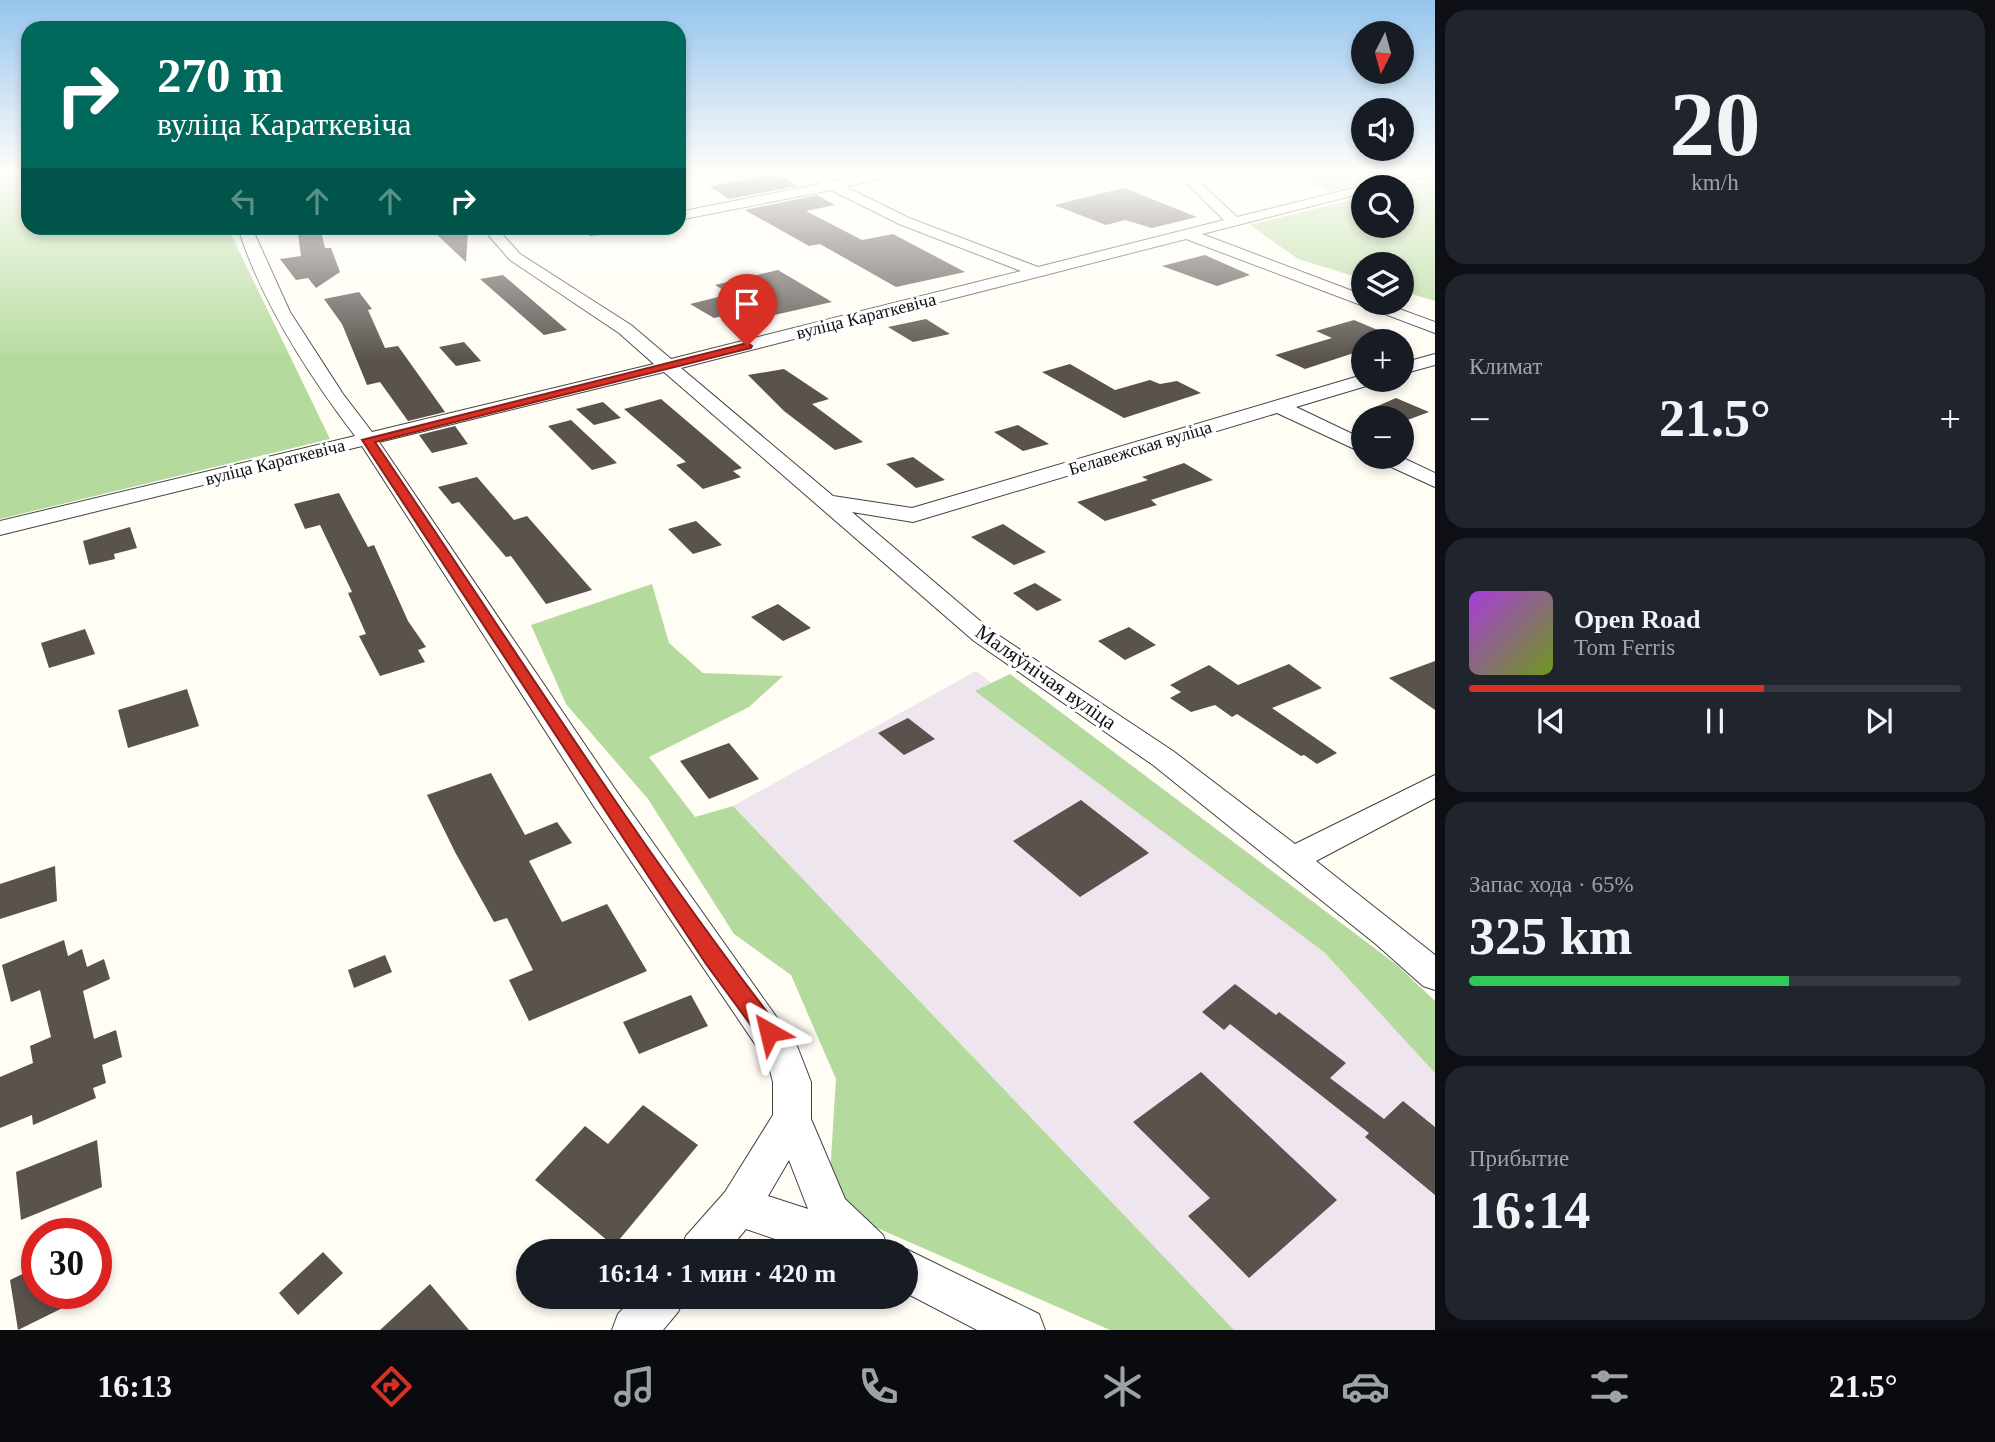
<!DOCTYPE html>
<html lang="ru">
<head>
<meta charset="utf-8">
<style>
  :root { --surface:#171b24; --page:#20242c; --text:#f1f3f6; --muted:#9ea1a6; --line:#363941; --accent:#d93025 }
  body { margin:0; font-family:"Times New Roman",serif; background:var(--page); color:var(--text); height:100vh; display:flex; flex-direction:column; font-size:26px; white-space:nowrap }
  * { box-sizing:border-box; margin:0 }
  p { font-size:23px; color:var(--muted) }
  .icon { flex:none; width:38px; height:38px; fill:none; stroke:currentColor; stroke-width:2; stroke-linecap:round; stroke-linejoin:round }
  .map { position:relative; flex:1; overflow:hidden }
  .side { display:flex; flex-direction:column; gap:10px; padding:10px; background:#0d0f14; width:560px }
  .side>* { flex:none }
  .top-card { position:absolute; left:21px; top:21px; width:665px; height:214px; border-radius:21px; box-shadow:0 4px 10px #0003; background:#00695c; color:#fff; overflow:hidden }
  .needle { width:46px; rotate:186deg }
  .controls { position:absolute; left:1351px; top:21px; display:grid; gap:14px }
  .controls a { display:grid; place-items:center; width:63px; height:63px; border-radius:50%; background:var(--surface); box-shadow:0 4px 10px #0003; font-size:35px }
  .speed { position:absolute; left:21px; top:1218px; display:flex; gap:14px; font-size:35px; font-weight:700; text-align:center }
  .speed>* { display:grid; place-content:center; width:91px; height:91px; border-radius:50%; background:var(--surface); box-shadow:0 4px 10px #0003; line-height:1 }
  .speed .limit { border:10px solid #d22; background:#fff; color:#111 }
  .pin { position:absolute; display:grid; place-items:center; width:60px; height:60px; color:#fff; margin:-72px -30px; border-radius:50% 50% 50% 0; rotate:-45deg; box-shadow:0 0 7px #0007 }
  .pin .icon { rotate:45deg }
  .me { position:absolute; width:77px; margin:-38px; rotate:323deg; stroke-linejoin:round; filter:drop-shadow(0 0 5px #0008) }
  .turn { display:flex; align-items:center; gap:24px; height:147px; padding:0 21px; font-size:32px }
  .turn .icon { width:91px; height:91px; stroke-width:2.5 }
  .turn b { display:block; font-size:49px; line-height:60px }
  .lanes { display:flex; align-items:center; height:66px; padding:0 21px; background:#0003; justify-content:center; gap:35px; direction:ltr }
  .lanes .off { opacity:.35 }
  .big { font-size:52px; font-weight:700; line-height:1.1 }
  .side .card { flex:1; display:flex; flex-direction:column; justify-content:center; gap:10px; min-width:0; padding:0 24px; border-radius:21px; background:var(--page) }
  .side .dial { align-items:center; gap:0 }
  .dial b { font-size:91px; line-height:1 }
  .song { display:flex; align-items:center; gap:21px }
  .cover { width:84px; height:84px; border-radius:10px; background:linear-gradient(135deg,hsl(280 70% 55%),hsl(80 70% 35%)) }
  .played { height:7px; border-radius:4px; background:linear-gradient(90deg,var(--accent) 60%,var(--line) 60%) }
  .keys { display:flex; justify-content:space-around; direction:ltr }
  .heat { display:flex; justify-content:space-between; align-items:center; font-size:38px; direction:ltr }
  .charge { height:10px; border-radius:5px; background:linear-gradient(90deg,#34c759 65%,var(--line) 0) }
  .trip { position:absolute; left:516px; top:1239px; width:402px; height:70px; border-radius:35px; background:var(--surface); box-shadow:0 4px 10px #0003; font-weight:700; line-height:70px; text-align:center }
  .tab-bar { display:flex; height:112px; justify-content:space-around; align-items:center; background:#090b0e; color:var(--muted) }
  .tab-bar .icon { width:49px; height:49px }
  .tab-bar .current { color:var(--accent) }
  .tab-bar b { font-size:32px; color:var(--text) }
  main { display:flex; flex:1; min-height:0 }
  .map>svg:first-child { display:block }
  .industrial { fill:#eee5ee }
  .forest { fill:#b5da9d }
  .building { fill:#59524d }
  .lines { fill:none; stroke-linecap:round; stroke-linejoin:round }
  .street-casing { stroke:#434343; stroke-width:2 }
  .street { fill:#fff; fill-rule:evenodd }
  .route { fill:#d93025; stroke:#8d1f18; stroke-width:2 }
  .labels { text-anchor:middle; stroke-width:7; stroke-linejoin:round; paint-order:stroke }
  .far-street-label { font-size:18px; fill:#101010; stroke:#fff }
  .street-label { font-size:21px; fill:#101010; stroke:#fff }
</style>
</head>
<body>
<main>
<div class="map">
<svg width="1435" height="1330" viewBox="0 0 1435 1330">
  <rect width="100%" height="100%" fill="#fffdf4"/>
  <path class="industrial" d="M976,671l411,312 48,66v281h-201l-501,-524z"/>
  <path class="forest" d="M0,174h28v54h200l102,211 -330,80z
    M1295,174h106l-73,18z
    M1435,179v122l-33,-10v-27h-39v15l-65,-20 -48,-34 113,-28v29h39l-1,-39z
    M652,584l17,59 34,30 80,3 -34,31 -100,50 46,60 38,-11 501,524h-124l-267,-117 -13,-39 6,-95 -45,-104 -57,-41 -86,-135 -82,-95 -35,-79z
    M1010,674l387,291 38,36v72l-111,-121 -349,-261z"/>
  <path class="building" d="M776,174l22,12 -69,13 -20,-13z
    M1124,188l73,29 -45,11 -27,-8 -19,5 -52,-20z
    M817,195l18,10 -29,6 56,29 31,-6 72,38 -69,15 -76,-43 -11,2 -64,-36z
    M321,231l4,17h6l9,24 -24,16 -8,-10 -12,2 -16,-21 21,-3 -3,-22z
    M468,231l-2,31 -31,-29z
    M1205,255l45,20 -33,11 -55,-20z
    M778,270l54,32 -84,19 -13,-8 -21,5 -24,-14 40,-10 -15,-9z
    M503,275l64,55 -23,5 -64,-56z
    M359,292l13,17 -4,1 17,38 13,-2 47,66 -37,9 -28,-39 -13,3 -25,-61 -18,-25z
    M926,319l24,15 -37,8 -25,-15z
    M1354,320l50,21h-41v9l-58,19 -30,-14 57,-17 -16,-7z
    M464,342l17,19 -25,5 -17,-19z
    M1070,364l45,26 35,-10 10,4 17,-3 24,12 -77,25 -82,-46z
    M784,369l45,30 -17,5 51,38 -28,8 -51,-39 -36,-36z
    M1396,398l33,14 -27,10v-4h-10l-19,-10z
    M661,399l81,69 -9,3 8,6 -38,12 -27,-24 10,-3 -62,-53z
    M603,402l18,16 -27,7 -18,-16z
    M571,420l46,43 -25,7 -44,-44z
    M1018,425l31,19 -26,7 -29,-19z
    M455,426l13,18 -36,9 -13,-18z
    M913,457l32,23 -29,8 -30,-24z
    M1184,463l29,17 -62,20 6,5 -52,16 -28,-19 71,-22 -6,-3z
    M477,477l37,43 13,-4 65,74 -46,14 -35,-48 -5,1 -47,-55 -7,2 -14,-17z
    M339,493l29,54 6,-2 34,76 18,26 -8,3 7,12 -45,14 -21,-40 7,-2 -18,-41 4,-1 -32,-67 -15,4 -11,-25z
    M696,521l26,24 -29,9 -25,-25z
    M1003,524l43,28 -32,13 -43,-28z
    M130,527l7,21 -23,6 1,5 -26,6 -6,-24z
    M1035,583l27,17 -25,11 -24,-18z
    M778,604l33,24 -28,13 -32,-24z
    M1129,627l27,18 -31,15 -27,-19z
    M85,629l10,25 -46,14 -8,-25z
    M1435,661v49l-46,-32z
    M1289,664l33,24 -50,20 65,45 -20,11 -13,-9 -3,1 -64,-42 -5,3 -17,-12 -24,7 -21,-14 11,-6 -11,-7 39,-20 29,20z
    M187,689l12,37 -71,22 -10,-38z
    M908,718l27,21 -31,16 -26,-22z
    M729,743l30,36 -50,20 -29,-38z
    M491,773l34,62 32,-13 15,21 -43,18 33,61 45,-18 40,67 -118,50 -20,-41 24,-10 -26,-52 -13,4 -39,-70 -28,-57z
    M1081,800l68,53 -69,44 -67,-56z
    M55,866l2,35 -57,18v-35z
    M64,940l4,16 14,-7 5,18 17,-8 6,20 -27,12 11,48 22,-9 6,27 -20,8 4,18 -13,5 3,10 -63,27 -1,-10 -32,13v-51l33,-14 -3,-17 21,-9 -11,-47 -29,12 -9,-37z
    M385,955l7,17 -38,16 -6,-18z
    M1235,984l41,31 3,-3 67,51 -16,15 54,41 19,-18 32,26v68l-70,-58 4,-4 -139,-109 -6,6 -22,-18z
    M691,995l17,31 -69,28 -16,-32z
    M1201,1072l136,128 -88,78 -61,-62 22,-18 -77,-76z
    M643,1105l55,40 -84,101 -79,-66 50,-54 23,18z
    M97,1140l5,47 -81,33 -5,-48z
    M323,1252l20,21 -45,42 -19,-22z
    M37,1267v26h56l-75,37 -8,-50z
    M430,1284l39,46h-89z"/>
  <g class="lines">
    <g class="street-casing">
      <path id="street" d="M804,174h17l14,7 35,-7h27l-51,13 63,31 129,49 186,-47 -47,-46h14l46,43 173,-43h24l-46,13h-25v6l-161,41 161,61v8h20l52,19v11l-249,-94 -505,129 152,128 79,12 447,-132 4,-1v5h12l-2,4 -77,23 67,32v14l-86,-40 -364,109 -61,-10 140,119 181,120 122,93 140,-69v23l-119,63 119,94v35l-12,-4 -46,-41 -224,-180 -179,-124 -310,-269 -285,70 238,350 180,254 14,36v37l34,80 38,36 6,15 -79,1 -64,-22 -18,22h-48l6,-15 39,-44 48,-77v-33l-5,-19 -173,-255 -233,-362 -362,89v-14l355,-85c-48,-63 -93,-133 -117,-208h14l38,84 53,82 29,38 282,-68 -35,-31 -109,-73 -21,-24 1,-8h14l-1,7 17,19 111,71 40,34 350,-88 -122,-47 -68,-34 -152,30v-8l141,-28zM789,1160l19,49 -40,-13z
        M596,228h31l-7,4 -30,3v-6z
        M1435,354v11l-33,9v-11z
        M1375,457h26l34,16v14l-57,-26z
        M906,1249l133,65 6,16h-68l-71,-37v-42h-6z
        M634,1297h51l-7,15 -15,18h-51l6,-16z"/>
    </g>
    <use href="#street" class="street"/>
  </g>
  <linearGradient id="sky" x2="0" y2="1"><stop stop-color="#95c4ed"/><stop offset="0.48" stop-color="#fffefa"/><stop offset="1" stop-color="#fffefa" stop-opacity="0"/></linearGradient>
  <rect width="1435" height="360" fill="url(#sky)"/>
  <path class="route" d="M747,343l5,3 -1,2 -376,94c132,195 258,396 402,583l3,7 -3,7 -8,2 -8,-2 -55,-75 -344,-524z"/>
  <g class="labels">
    <g class="far-street-label">
      <text transform="translate(866 316) rotate(-14)" y="6">вуліца Караткевіча</text>
      <text transform="translate(1140 448) rotate(-17)" y="6">Белавежская вуліца</text>
      <text transform="translate(275 462) rotate(-14)" y="6">вуліца Караткевіча</text>
    </g>
    <g class="street-label">
      <text transform="translate(1046 677) rotate(35)" y="7">Маляўнічая вуліца</text>
    </g>
  </g>
</svg>
<div class="controls">
<a><svg class="needle" viewBox="-14 -14 28 28"><path d="M0-13l5 13h-10z" fill="#e53935"/><path d="M0 13l5-13h-10z" fill="#9ea1a6"/></svg></a>
<a><svg class="icon" aria-label="sound" viewBox="0 0 24 24"><path d="M4 9h4l5-4v14l-5-4H4zM17 9q2 3 0 6"/></svg></a>
<a><svg class="icon" aria-label="search" viewBox="0 0 24 24"><circle cx="10" cy="10" r="6"/><path d="M15 15l6 6"/></svg></a>
<a><svg class="icon" aria-label="layers" viewBox="0 0 24 24"><path d="M12 4l9 5-9 5-9-5zM3 14l9 5 9-5"/></svg></a>
<a>+</a>
<a>−</a>
</div>
<div class="speed"><div class="limit">30</div></div>
<div class="pin" style="left:747px;top:346px;background:#d93025"><svg class="icon" aria-label="arrive" viewBox="0 0 24 24"><path d="M6 21V4h12l-3 4 3 4H6"/></svg></div>
<svg class="me" style="left:769px;top:1032px" viewBox="-20 -20 40 40"><path d="M0-17L14 15 0 8-14 15z" fill="#d93025" stroke="#fff" stroke-width="4"/></svg>
<div class="trip">16:14 · 1 мин · 420 m</div>
<div class="top-card">
<div class="turn"><svg class="icon" aria-label="right" viewBox="0 0 24 24"><path d="M7 20v-9h11M14 6l5 5-5 5"/></svg><div><b>270 m</b>вуліца Караткевіча</div></div>
<div class="lanes"><svg class="icon off" aria-label="left" viewBox="0 0 24 24"><path d="M17 20v-9H6M10 6l-5 5 5 5"/></svg><svg class="icon off" aria-label="ahead" viewBox="0 0 24 24"><path d="M12 20V5M6 11l6-6 6 6"/></svg><svg class="icon off" aria-label="ahead" viewBox="0 0 24 24"><path d="M12 20V5M6 11l6-6 6 6"/></svg><svg class="icon" aria-label="right" viewBox="0 0 24 24"><path d="M7 20v-9h11M14 6l5 5-5 5"/></svg></div>
</div>
</div>
<section class="side">
<div class="card dial"><b>20</b><p>km/h</p></div>
<div class="card"><p>Климат</p>
<div class="heat"><a>−</a><b class="big">21.5°</b><a>+</a></div>
</div>
<div class="card">
<div class="song"><i class="cover"></i><div><b>Open Road</b><p>Tom Ferris</p></div></div>
<div class="played"></div>
<div class="keys"><svg class="icon" aria-label="previous" viewBox="0 0 24 24"><path d="M18 5L8 12l10 7zM5 5v14"/></svg><svg class="icon" aria-label="pause" viewBox="0 0 24 24"><path d="M8 5v14M16 5v14"/></svg><svg class="icon" aria-label="next" viewBox="0 0 24 24"><path d="M6 5l10 7-10 7zM19 5v14"/></svg></div>
</div>
<div class="card"><p>Запас хода · 65%</p><b class="big">325 km</b><div class="charge"></div></div>
<div class="card"><p>Прибытие</p><b class="big">16:14</b></div>
</section>
</main>
<nav class="tab-bar">
<b>16:13</b>
<svg class="icon current" aria-label="directions" viewBox="0 0 24 24"><path d="M12 3l9 9-9 9-9-9zM9 14v-3h6M13 9l2 2-2 2"/></svg>
<svg class="icon" aria-label="music" viewBox="0 0 24 24"><path d="M9 18V5l10-2v13"/><circle cx="6" cy="18" r="3"/><circle cx="16" cy="16" r="3"/></svg>
<svg class="icon" aria-label="phone" viewBox="0 0 24 24"><path d="M5 4h4l2 5-3 2q2 4 5 5l2-3 5 2v4C11 20 4 13 5 4z"/></svg>
<svg class="icon" aria-label="climate" viewBox="0 0 24 24"><path d="M12 3v18M4 7l16 10M4 17L20 7"/></svg>
<svg class="icon" aria-label="car" viewBox="0 0 24 24"><path d="M5 17H2v-5l4-1 3-4h7l3 4 3 1v5h-3M9 17h6M6 11h13"/><circle cx="7" cy="17" r="2"/><circle cx="17" cy="17" r="2"/></svg>
<svg class="icon" aria-label="filters" viewBox="0 0 24 24"><path d="M4 7h16M4 17h16"/><circle cx="9" cy="7" r="2"/><circle cx="15" cy="17" r="2"/></svg>
<b>21.5°</b>
</nav>
</body>
</html>
